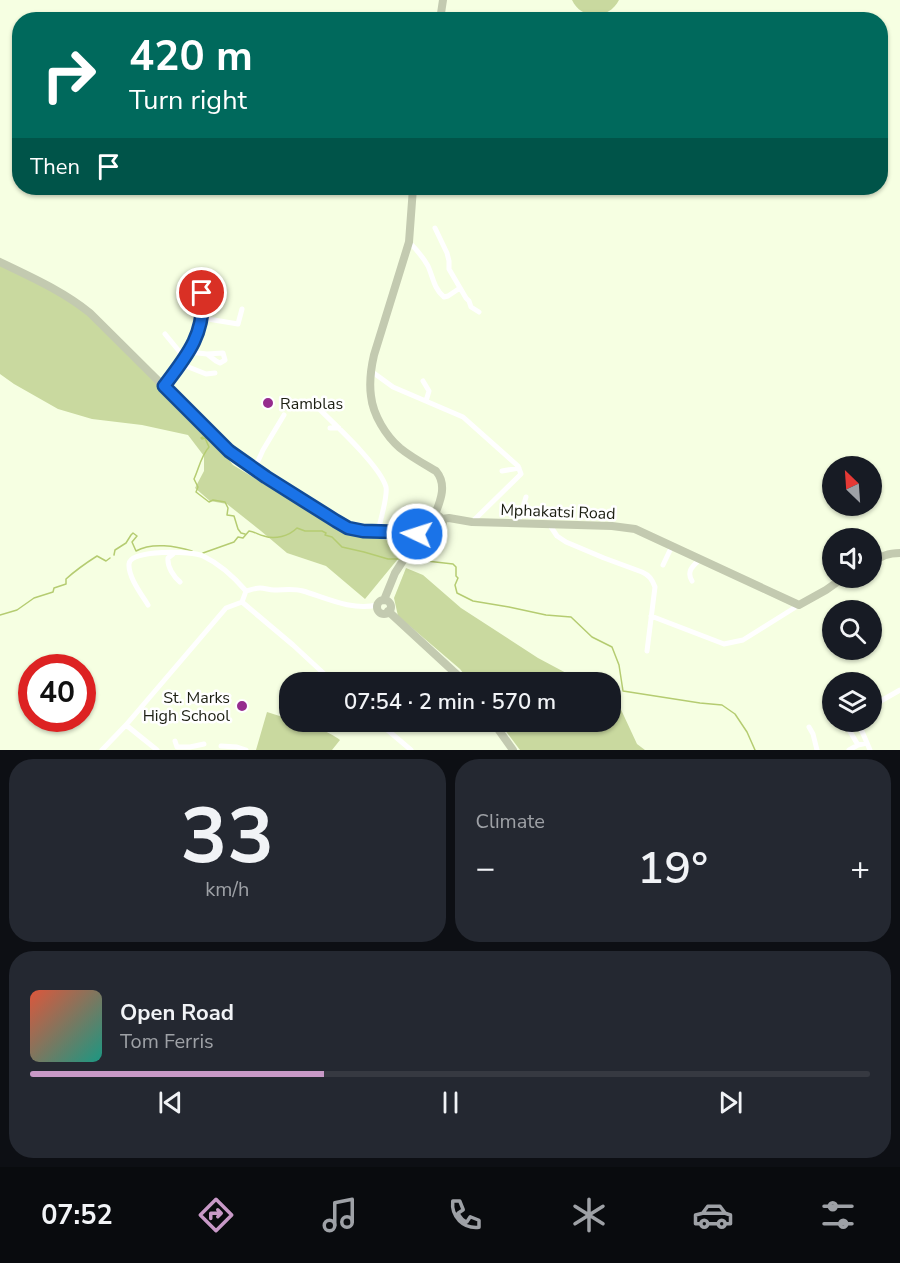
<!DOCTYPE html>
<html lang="en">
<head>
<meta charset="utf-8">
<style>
  :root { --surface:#171b24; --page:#242831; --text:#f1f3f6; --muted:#9ea1a6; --line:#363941; --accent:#c899c7 }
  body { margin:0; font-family:"Nunito Sans",sans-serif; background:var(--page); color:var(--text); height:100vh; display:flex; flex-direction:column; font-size:22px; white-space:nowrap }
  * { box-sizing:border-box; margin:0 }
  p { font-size:20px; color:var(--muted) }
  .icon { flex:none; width:33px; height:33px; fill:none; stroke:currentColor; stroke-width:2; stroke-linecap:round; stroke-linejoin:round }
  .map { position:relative; height:750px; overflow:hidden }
  .drawer { display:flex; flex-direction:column; gap:9px; padding:9px; background:#0d0f14; flex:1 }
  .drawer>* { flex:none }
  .banner { position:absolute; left:12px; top:12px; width:876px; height:183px; border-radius:24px; box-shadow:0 2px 4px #0004; background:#00695c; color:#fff; overflow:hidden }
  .needle { width:39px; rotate:335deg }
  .tools { position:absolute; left:822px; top:456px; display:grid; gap:12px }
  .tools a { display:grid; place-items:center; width:60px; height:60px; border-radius:50%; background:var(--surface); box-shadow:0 2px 4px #0004; font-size:30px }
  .speed { position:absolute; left:18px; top:654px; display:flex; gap:12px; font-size:30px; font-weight:700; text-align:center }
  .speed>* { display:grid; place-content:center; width:78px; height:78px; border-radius:50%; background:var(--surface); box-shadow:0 2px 4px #0004; line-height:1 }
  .speed .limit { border:9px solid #d22; background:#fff; color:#111 }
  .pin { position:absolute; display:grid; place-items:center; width:51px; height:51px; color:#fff; margin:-26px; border:3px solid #fff; border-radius:50%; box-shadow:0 2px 6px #0007 }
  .me { position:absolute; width:66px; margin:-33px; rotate:274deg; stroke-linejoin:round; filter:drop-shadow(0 0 4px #0008) }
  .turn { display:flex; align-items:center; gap:21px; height:126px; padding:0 18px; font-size:27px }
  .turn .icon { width:78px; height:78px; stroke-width:2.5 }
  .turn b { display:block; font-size:42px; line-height:51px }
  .then { display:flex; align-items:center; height:57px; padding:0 18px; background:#0003; gap:12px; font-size:22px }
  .big { font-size:45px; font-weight:600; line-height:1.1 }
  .drawer .card { flex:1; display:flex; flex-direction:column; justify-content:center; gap:9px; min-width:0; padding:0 21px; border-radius:24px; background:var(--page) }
  .drawer .dial { align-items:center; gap:0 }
  .dial b { font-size:78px; line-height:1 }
  .song { display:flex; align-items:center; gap:18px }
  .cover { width:72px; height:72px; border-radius:9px; background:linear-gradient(135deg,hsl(10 70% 55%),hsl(170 70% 35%)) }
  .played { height:6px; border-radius:3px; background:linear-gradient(90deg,var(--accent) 35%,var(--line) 35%) }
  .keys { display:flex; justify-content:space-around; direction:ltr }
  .heat { display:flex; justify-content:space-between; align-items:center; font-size:33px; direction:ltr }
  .drawer .tiles { flex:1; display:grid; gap:9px; grid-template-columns:1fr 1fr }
  .card:last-child { grid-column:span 2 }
  .trip { position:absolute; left:279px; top:672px; width:342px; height:60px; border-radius:24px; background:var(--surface); box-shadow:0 2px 4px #0004; font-weight:600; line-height:60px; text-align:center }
  .tabs { display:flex; height:96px; justify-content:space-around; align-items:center; background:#090b0e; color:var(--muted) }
  .tabs .icon { width:42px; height:42px }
  .tabs .selected { color:var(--accent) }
  .tabs b { font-size:27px; color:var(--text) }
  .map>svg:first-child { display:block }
  .green { fill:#c9d99f }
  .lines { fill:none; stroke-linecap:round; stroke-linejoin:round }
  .stream { stroke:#b5cc71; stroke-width:1.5 }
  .street { stroke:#fff; stroke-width:5 }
  .secondary { stroke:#c3cab0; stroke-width:8 }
  .route-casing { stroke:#114b97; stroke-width:15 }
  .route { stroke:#1a73e8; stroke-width:10 }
  .poi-dot { fill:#962c8e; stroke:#fff; stroke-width:2 }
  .labels { text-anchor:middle; stroke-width:5; stroke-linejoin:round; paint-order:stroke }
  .poi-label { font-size:16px; fill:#1c1f12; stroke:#fff; text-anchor:start }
  .street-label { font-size:16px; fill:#1c1f12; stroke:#fff }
</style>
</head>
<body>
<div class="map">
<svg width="900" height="750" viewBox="0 0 900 750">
  <rect width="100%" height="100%" fill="#f6ffe2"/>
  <path class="green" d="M572,0h47c-10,20 -38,20 -47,0z
    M0,262l78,41 121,118 34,44 82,50 43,21 53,7 -46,56 -39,-33 -39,-13 -26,-22 -34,-27 -17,-3 -15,-13 9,-17v-15l-16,-21 -46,-10 -50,-6 -34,-10 -44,-25 -14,-10z
    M406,568l17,7 38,33 77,50 45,24h-113l-10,-13 -62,-53 -4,-18z
    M611,697l6,4 20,43 8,6h-125l-21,-28h111z
    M267,712l22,7 1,3c14,0 39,9 50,18l-8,10h-76z"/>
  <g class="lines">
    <path class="stream" d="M203,437l-2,1 1,1 3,-1 4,9c-8,9 -10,21 -15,32l4,8 -2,5 13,10 4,-2 12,2 3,6 -1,7 7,1 4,13 3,4 4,1
      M203,553l31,-11 4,-5 5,1 6,-7c7,1 9,4 15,5 11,4 25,0 33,-8l8,3h17l4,2 -1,2 7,2 10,10 22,5 24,7h13
      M114,555l1,-5 11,-7 5,-8 2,-2 4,3 -5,6 4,9c16,-9 40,-5 56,0
      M409,559l44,5 3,3v9l2,2 -3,7 2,8 16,8 36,6 37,8 25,2 21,20 20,10 7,18 4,26 77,12 22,2 13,9 12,18 8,18
      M0,615l17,-5 17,-12 19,-6 1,-4 12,-4v-5c10,-9 20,-16 31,-23l9,5 4,-3"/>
    <path class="street" d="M435,228l12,25 2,8v8l17,29 3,3 2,6 8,5
      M409,242c7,7 14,15 19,24 5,11 6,23 16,31l4,-1 12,-8
      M201,290l2,13 -1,15
      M165,334l14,17 5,8
      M189,352l18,2 9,7 4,2 5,-3 -2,-7 -16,1
      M181,364l25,10 9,-1
      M371,371l22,16 70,30 55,49 3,8 -49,48
      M423,381l6,10 -3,10
      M164,386l29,-41 9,-27 36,6 4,-15
      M313,403c17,17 67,62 73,84 2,9 -6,34 -8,45
      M330,428h9
      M254,470l9,-20 21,-35
      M502,471l17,-3
      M518,523l8,-26
      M549,524l8,12 9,6 38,16 38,14c7,3 10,7 13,15l-8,64
      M173,554l-5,4c-1,9 6,19 12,24
      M663,565l9,-19
      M692,581c-6,-10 1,-15 8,-22
      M242,602l51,43 40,37
      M148,605c-6,-10 -20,-28 -19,-41 1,-15 64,-13 74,-8 17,8 31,21 43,35
      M651,616l73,28 19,-4 56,-35
      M872,706l28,-16
      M378,722l33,28
      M834,722l14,6 10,17 9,-2
      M858,722l12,28
      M126,725l31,25
      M809,727l4,7 4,16
      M175,741l2,6h13l14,-3
      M221,746l16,1 9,3
      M102,750l24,-25 100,-117 16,-6 4,-11c4,-1 9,-3 14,-3 5,0 9,2 14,2 10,0 19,-2 29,1 23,7 49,20 74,14
      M849,750l9,-5"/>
    <path class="secondary" d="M440,20l3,-20
      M413,188l-4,54 -35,113c-3,13 -5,27 -3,41 2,19 15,40 29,52 11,9 24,16 36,23 11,13 5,29 -1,43
      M0,262c31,15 63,29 90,51l139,138 53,37 66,40c23,5 46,3 70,6
      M435,514c18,8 1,21 -10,26l-5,-2 -2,-4c1,-9 10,-16 17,-20z
      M442,519l7,-1 23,4 140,4 23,3 164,76 27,-15 17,-12
      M872,563c9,-7 16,-10 28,-10
      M384,600l11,-27 11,-17 14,-18
      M377 607a7 7 0 1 1 14 0a7 7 0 1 1-14 0Z
      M388,611l77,71
      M493,722l20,28"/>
  </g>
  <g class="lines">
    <g class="route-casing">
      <path id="route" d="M202,293c4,40 -15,63 -38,93l65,65 37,26 70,44 12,7 15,3 35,1 19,2"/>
    </g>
    <use href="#route" class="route"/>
  </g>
  <g class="poi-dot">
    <circle cx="268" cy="403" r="6"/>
    <circle cx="242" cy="706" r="6"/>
  </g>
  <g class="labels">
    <g class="poi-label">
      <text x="280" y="409">Ramblas</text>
      <text x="230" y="703" text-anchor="end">St. Marks<tspan x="230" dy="18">High School</tspan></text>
    </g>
    <g class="street-label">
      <text transform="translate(558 511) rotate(2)" y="6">Mphakatsi Road</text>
    </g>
  </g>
</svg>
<div class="tools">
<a><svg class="needle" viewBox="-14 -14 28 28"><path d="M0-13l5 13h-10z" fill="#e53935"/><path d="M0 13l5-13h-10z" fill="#9ea1a6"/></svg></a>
<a><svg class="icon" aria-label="sound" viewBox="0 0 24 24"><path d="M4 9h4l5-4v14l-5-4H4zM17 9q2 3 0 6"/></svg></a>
<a><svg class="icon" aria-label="search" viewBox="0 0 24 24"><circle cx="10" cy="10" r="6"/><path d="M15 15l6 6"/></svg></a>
<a><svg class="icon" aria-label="layers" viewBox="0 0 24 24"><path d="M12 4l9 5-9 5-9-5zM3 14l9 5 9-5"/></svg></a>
</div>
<div class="speed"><div class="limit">40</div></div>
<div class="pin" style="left:202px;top:293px;background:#d93025"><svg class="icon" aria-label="arrive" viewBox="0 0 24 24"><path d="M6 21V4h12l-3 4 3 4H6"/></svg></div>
<svg class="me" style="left:417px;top:534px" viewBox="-20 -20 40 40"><circle r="17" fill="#1a73e8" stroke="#fff" stroke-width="3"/><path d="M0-11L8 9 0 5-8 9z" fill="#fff"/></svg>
<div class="trip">07:54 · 2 min · 570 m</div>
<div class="banner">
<div class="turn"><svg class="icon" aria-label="right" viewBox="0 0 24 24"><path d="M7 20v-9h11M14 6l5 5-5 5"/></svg><div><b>420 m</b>Turn right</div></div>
<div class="then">Then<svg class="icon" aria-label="arrive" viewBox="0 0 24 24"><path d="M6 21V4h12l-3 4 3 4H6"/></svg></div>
</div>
</div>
<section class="drawer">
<div class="tiles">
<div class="card dial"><b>33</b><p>km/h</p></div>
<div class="card"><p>Climate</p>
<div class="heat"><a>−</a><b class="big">19°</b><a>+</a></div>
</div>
<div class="card">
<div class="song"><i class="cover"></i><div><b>Open Road</b><p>Tom Ferris</p></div></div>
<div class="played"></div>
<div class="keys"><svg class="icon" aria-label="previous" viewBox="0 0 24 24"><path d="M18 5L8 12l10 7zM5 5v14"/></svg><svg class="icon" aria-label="pause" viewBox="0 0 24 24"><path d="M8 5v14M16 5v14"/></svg><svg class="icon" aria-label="next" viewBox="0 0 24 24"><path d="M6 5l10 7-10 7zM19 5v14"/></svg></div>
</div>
</div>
</section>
<nav class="tabs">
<b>07:52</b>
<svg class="icon selected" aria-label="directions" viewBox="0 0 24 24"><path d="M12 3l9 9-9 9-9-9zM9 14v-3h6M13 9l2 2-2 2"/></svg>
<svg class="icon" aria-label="music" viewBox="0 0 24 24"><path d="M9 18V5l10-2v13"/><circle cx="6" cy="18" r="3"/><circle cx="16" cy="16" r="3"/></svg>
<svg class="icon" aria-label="phone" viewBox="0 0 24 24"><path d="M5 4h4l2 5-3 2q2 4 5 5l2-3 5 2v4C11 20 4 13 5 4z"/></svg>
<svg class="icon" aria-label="climate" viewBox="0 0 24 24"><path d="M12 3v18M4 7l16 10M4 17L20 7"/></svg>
<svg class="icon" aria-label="car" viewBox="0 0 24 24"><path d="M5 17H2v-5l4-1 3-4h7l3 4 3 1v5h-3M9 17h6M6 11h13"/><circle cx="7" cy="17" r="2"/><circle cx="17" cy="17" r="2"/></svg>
<svg class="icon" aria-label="filters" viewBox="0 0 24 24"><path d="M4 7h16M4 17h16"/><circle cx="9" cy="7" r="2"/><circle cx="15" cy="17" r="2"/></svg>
</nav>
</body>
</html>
